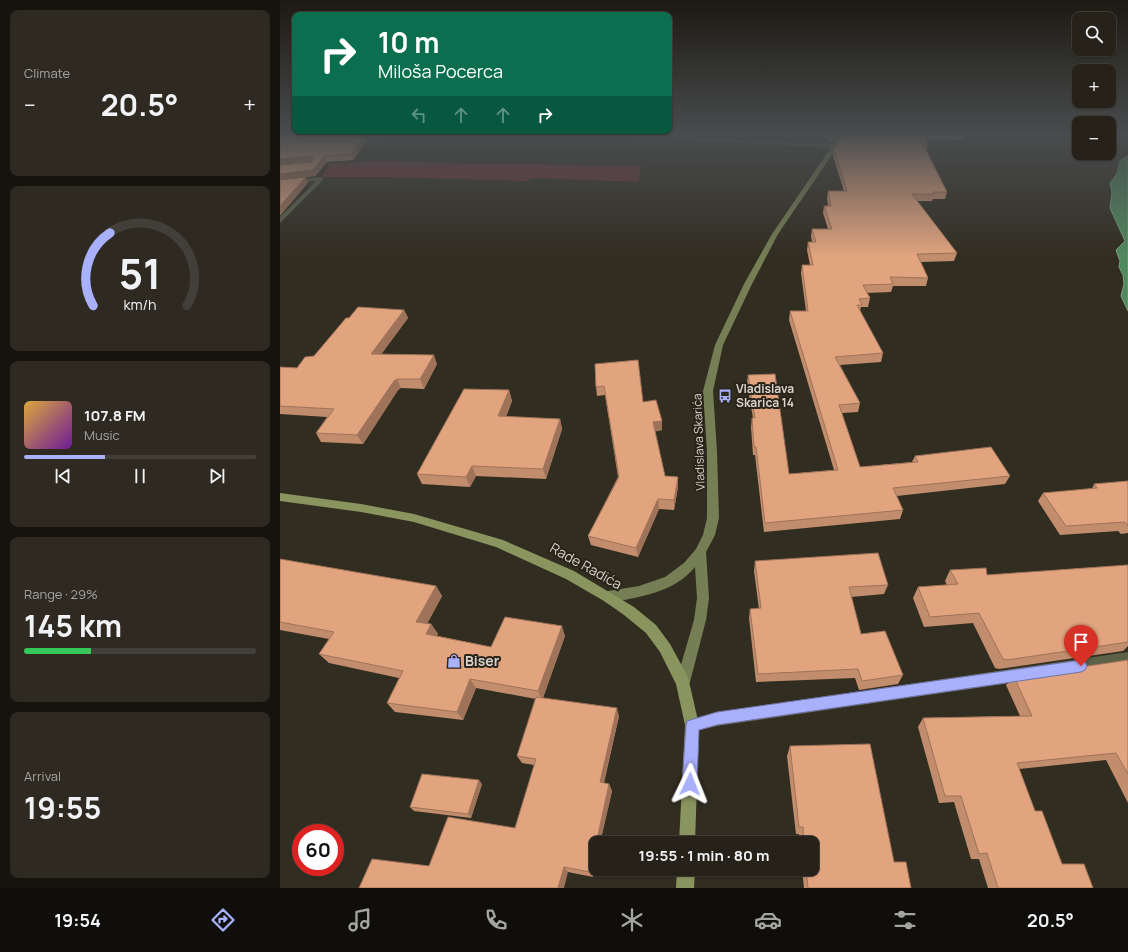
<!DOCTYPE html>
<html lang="en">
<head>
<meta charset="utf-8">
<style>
  :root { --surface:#262219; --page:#2e2a22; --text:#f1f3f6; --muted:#a4a4a2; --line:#423f38; --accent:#a9b0fc }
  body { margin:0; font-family:Manrope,sans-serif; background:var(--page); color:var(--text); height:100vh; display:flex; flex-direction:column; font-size:15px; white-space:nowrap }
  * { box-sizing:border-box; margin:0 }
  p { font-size:13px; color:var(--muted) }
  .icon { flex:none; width:22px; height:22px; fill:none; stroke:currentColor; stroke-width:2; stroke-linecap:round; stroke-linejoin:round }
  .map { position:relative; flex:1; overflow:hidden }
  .details { display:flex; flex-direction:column; gap:10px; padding:10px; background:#15130e; width:280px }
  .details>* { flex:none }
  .top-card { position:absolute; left:12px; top:12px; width:380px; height:122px; border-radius:8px; box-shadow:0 1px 3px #0004,0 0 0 1px var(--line); background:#0b6e4f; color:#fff; overflow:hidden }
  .tools { position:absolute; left:792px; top:12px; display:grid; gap:8px }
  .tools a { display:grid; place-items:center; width:44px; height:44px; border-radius:8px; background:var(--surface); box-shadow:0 1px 3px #0004,0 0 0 1px var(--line); font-size:20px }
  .speed { position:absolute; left:12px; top:824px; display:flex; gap:8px; font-size:20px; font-weight:700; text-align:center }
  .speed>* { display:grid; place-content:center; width:52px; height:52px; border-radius:50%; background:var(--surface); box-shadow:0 1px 3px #0004,0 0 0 1px var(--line); line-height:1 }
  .speed .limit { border:6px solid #d22; background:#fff; color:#111 }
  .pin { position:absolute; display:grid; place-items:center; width:34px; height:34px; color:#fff; margin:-41px -17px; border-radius:50% 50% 50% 0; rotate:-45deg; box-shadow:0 0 4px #0007 }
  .pin .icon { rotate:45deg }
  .me { position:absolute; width:44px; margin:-22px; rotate:2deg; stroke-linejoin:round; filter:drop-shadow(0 0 3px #0008) }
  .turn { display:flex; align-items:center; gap:14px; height:84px; padding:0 20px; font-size:18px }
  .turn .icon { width:52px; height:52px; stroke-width:2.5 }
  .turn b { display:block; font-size:28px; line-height:34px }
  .lanes { display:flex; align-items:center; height:38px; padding:0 20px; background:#0003; justify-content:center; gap:20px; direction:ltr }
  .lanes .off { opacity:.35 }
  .big { font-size:30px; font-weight:700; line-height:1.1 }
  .details .tile { flex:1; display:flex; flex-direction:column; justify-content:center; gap:6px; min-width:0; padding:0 14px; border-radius:8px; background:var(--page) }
  .details .dial { align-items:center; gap:0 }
  .dial svg { height:104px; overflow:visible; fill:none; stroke:var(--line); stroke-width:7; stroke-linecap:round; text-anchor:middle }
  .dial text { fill:var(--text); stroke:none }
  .song { display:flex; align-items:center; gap:12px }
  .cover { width:48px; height:48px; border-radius:6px; background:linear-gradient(135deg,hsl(40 70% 55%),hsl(280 70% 35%)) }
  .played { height:4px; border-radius:2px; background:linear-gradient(90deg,var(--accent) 35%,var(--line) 35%) }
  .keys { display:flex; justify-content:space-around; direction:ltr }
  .heat { display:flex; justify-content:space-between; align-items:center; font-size:22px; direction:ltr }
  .charge { height:6px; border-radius:3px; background:linear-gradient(90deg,#34c759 29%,var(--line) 0) }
  .trip { position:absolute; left:309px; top:836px; width:230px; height:40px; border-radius:8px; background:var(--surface); box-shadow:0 1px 3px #0004,0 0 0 1px var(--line); font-weight:700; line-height:40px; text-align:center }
  .dock { display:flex; height:64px; justify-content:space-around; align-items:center; background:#0f0e0a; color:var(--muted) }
  .dock .icon { width:28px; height:28px }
  .dock .on { color:var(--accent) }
  .dock b { font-size:18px; color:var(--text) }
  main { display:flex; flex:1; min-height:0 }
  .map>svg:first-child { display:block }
  .green { fill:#6f3235 }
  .water { fill:#50895e; stroke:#79a07f }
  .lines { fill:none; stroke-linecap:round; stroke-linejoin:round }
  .street { fill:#5c6148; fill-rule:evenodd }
  .secondary { fill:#767e55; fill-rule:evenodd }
  .primary { fill:#89945e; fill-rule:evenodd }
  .wall { fill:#c28d6d }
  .shaded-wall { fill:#9e7359 }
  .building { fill:#e2a47f; stroke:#9e7359 }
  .route { fill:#a9b0fc; stroke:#6e72a4 }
  .labels { text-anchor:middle; stroke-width:4; stroke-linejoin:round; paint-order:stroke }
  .poi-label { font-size:12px; font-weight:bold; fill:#d8d4cd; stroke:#292318; text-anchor:start }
  .street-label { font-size:12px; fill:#d8d4cd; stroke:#292318 }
  .near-street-label { font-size:14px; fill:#d8d4cd; stroke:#292318 }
  .near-poi-label { font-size:14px; font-weight:bold; fill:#d8d4cd; stroke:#292318; text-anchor:start }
</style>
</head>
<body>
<main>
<section class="details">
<div class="tile"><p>Climate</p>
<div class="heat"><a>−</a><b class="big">20.5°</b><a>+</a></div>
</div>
<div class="tile dial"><svg viewBox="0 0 100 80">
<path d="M14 69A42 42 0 1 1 86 69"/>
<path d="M14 69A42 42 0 0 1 27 13" stroke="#a9b0fc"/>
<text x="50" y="56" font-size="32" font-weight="700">51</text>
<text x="50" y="72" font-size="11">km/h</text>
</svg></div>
<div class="tile">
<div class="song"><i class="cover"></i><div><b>107.8 FM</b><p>Music</p></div></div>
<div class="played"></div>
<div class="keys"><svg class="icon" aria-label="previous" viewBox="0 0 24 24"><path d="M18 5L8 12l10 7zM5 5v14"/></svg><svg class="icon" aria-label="pause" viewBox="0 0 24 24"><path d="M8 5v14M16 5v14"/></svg><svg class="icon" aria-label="next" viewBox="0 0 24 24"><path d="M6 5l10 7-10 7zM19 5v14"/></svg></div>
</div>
<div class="tile"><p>Range · 29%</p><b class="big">145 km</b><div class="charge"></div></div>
<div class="tile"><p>Arrival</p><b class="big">19:55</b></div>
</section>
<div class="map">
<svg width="848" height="888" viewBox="0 0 848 888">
  <rect width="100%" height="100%" fill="#322d21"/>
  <path class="green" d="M94,162l267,4 -3,16 -104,-4 -9,3 -139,-4h-64l7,-13z"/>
  <path class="water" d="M848,156v155l-7,-15 3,-12 -1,-9 -4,-8 1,-6 -4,-11 9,-9 -15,-33 2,-16 -2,-9c2,-3 5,-6 6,-8 5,-10 -1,-14 12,-19z"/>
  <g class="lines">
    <path class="street" d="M186,133h38l-36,2z
      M275,133h37l243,11 3,2 -3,2z
      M70,136h35l2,1 -2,1h-33z
      M41,177l3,2 -44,44v-6l36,-36 -36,4v-4z
      M848,652v14l-411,60 -25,6 -5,-2 -2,-5 2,-5 30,-8z"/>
    <path class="secondary" d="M559,133h4l-5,13 -60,88 -26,50 -29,61 -10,46 4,60 2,67 -4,17 -9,17 3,46 -3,22 -16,62 -2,5 -5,2 -5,-2 -2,-5 18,-62 3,-22 -2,-31c-21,26 -56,30 -87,36l-4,-2 -2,-4 2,-4 4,-2 31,-5 26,-9 19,-14 12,-14 7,-14 4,-17v-67l-4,-60 12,-46 29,-61 28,-50 60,-88z"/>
    <path class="primary" d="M0,493l81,11 53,10 89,26 71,31 60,36 22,18 14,19 18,33 11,48 -4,118h-16l6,-118 -9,-41 -16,-32 -14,-19 -22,-18 -20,-14 -38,-22 -70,-32 -82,-25 -53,-10 -81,-11z
      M397,869h18l-1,19h-18z"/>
  </g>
  <path class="wall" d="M0,133h91l-1,1 -5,1 2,5 -14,20 -26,2 -12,14 -35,4v-15l32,-3 -32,2z
    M546,133h11l-5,9h-3z
    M563,133h125l-1,1h-2l-1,6 -39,-1 3,6 -2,6 21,41 -2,7h-12l-1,2h-15l40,52 -3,8 -33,1 7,16 -2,8h-33l-2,6 -24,1 3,5 -2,9h-7l-1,4 23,42 -2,9 -41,3 20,38 -2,9 -16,1 18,54 52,-5 3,-6 95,20 -5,8 -108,12 6,14 -3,9 -136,13 -9,-77h-2l-2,-28 1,-9h1l-6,-35 1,-8 41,99 45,-4 -45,-150 1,-9h16l-5,-38 1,-8h8l-3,-15 1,-8h4l-1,-6 1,-7h16l-5,-16 1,-7h4l-1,-8 1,-7h16l-11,-35 1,-7 6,-9z
    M124,310l4,8 -27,36 56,10 -13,25 -23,-1 -3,2 -35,54 -42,-2 -5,-9 11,-16 -47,-3v-47l17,1 17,-12 35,-38z
    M315,364l48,38 19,28 -7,1 10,45 13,1v10l-4,23 -15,-1 -21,48 -47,-12 -3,-9 30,-59 -13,-82 -8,1 -1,-9z
    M229,390l3,11 -6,16 54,2 2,10 -16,50 -70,-3 -6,11 -48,-3 -5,-10z
    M848,481v52l-7,1 -3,-3 -58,4 -22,-34 5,-8 49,-4 2,-5z
    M0,560l156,26 6,10 -15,28h4l7,10 -1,2 54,11 74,-11 -22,62 76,18 -15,67 5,1 3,7 -12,52h-4v20l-3,14 -25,-5 -139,-6 86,-38 19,-63 -12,-2 -5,-7 19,-57 -60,-11 -13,32 -68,-8 -8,-9 12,-25 -70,-15 -10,-9 10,-15 -49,-9z
    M475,561l133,24 -4,9 -33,3 10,37 42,41 -5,9 -39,6 -4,-12 -99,4 -7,-64 1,-9h9l-5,-38z
    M848,565v81l-5,5 -124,18 -4,-1 -22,-45 -49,4 -11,-29 5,-11 29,-2 -2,-4 5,-11 37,5z
    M848,660v143l-22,-43 -87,9 16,42 27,53 31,24h-105l-9,-29h-8l-17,-57 -15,1 -21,-76 5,-9 97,-2 -14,-31 8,-8z
    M510,746l104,116 17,26h-107l-2,-19h10v-26h-12l-1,-9h-3l-9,-78z
    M202,784l-11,34 -57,-7 -4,-4z"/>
  <path class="shaded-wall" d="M555,133h2l-5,9 1,-6z
    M85,134l2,6 -14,20 -2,-6z
    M30,156l3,6 -33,2v-5z
    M45,156l2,6 -12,14 -35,4v-6l32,-4z
    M26,177l2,6 -28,33v-10z
    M124,310l4,8 -33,45 -4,-9z
    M154,355l3,9 -13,25 -4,-10z
    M117,379l4,9 -3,2 -35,54 -6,-9 37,-54z
    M229,390l3,11 -10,26 -4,-11z
    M280,419l2,10 -16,50 -3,-10z
    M382,421v9l-8,2 -1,-10z
    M192,466l4,10 -6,11 -4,-10z
    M398,477v10l-4,23v-10z
    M378,499l1,10 -21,48 -2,-9z
    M156,586l6,10 -19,35 -7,-9z
    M151,624l7,10 -5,10 -7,-10z
    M282,626l3,10 -23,64 -4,-9z
    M190,679l6,9 -13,32 -6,-8z
    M337,708l2,8 -17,73 -2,-7z
    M199,780l3,4 -11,34 -3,-4z
    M329,784l3,7 -12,52h-4z
    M316,843v20l-3,14 -3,-5z
    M284,867l4,5 -4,16h-6z"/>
  <path class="building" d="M549,133h6l-2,3h-3z
    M563,133h80l5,12 -5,-1 24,48h-14l1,2h-22l45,59 -40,1 11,24 -38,-1 3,7 -30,1 7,13 -11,1 3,6h-5l26,48 -48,4 25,46 -21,2 21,62 58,-5 -3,-6 76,-9 19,29 -117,12 10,22 -138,13 -9,-76h-2l-2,-29h3l-7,-43 27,-1 14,100 49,-4 -48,-159h18l-6,-46h11l-5,-23h8l-4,-13h20l-8,-23h7l-3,-15h19l-13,-42 6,-9z
    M0,134h85l-14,20 -26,2 -13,14 -32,4v-9l32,-3 1,-4 -3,-2 -30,3z
    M26,177l-26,29v-26z
    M78,307l46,3 -33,44 63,1 -14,24h-23l-3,2 -37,54 -41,-2 18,-24 -54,-3v-39l17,1 8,-11 9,-1 32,-38h3z
    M358,360l5,42 13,-2 6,21 -9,1 12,54 13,1 -4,23 -16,-1 -22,49 -48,-12 31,-59 -15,-91 -8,1 -1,-23z
    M184,389l45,1 -11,26 62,3 -17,50 -71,-3 -6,11 -49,-3z
    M848,481v45l-3,-4 -59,4 -23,-33 54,-5 -3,-4z
    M598,553l10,32 -39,2 12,47 24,-3 18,44 -41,6 -4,-12 -100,5 -8,-65 11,-1 -6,-47z
    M0,559l156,27 -20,36 15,2 -5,10 65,13 14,-30 57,9 -24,65 -68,-12 -13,33 -70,-9 16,-32 -84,-17 15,-22 -54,-10z
    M848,565v77l-121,18 -4,-1 -24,-46 -49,4 -12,-30 40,-3 -8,-14 36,-2 1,7z
    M848,660v114l-12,-21 -99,10 18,48h7l20,53h22l9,24h-95l-11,-35 -8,1 -18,-58h-16l-22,-78 109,-2 -18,-39z
    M256,697l81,11 -17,74 9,2 -19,88 -26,-5 -6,21h-199l13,-29 57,7 19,-49 67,11 21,-69 -19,-3z
    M590,744l24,118h12l5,26h-103l-2,-19h6v-26h-8l-1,-16h-4l-9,-81z
    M142,774l57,6 -11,34 -58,-7z"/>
  <linearGradient id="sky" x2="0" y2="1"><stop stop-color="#1c1912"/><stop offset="0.52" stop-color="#494c4e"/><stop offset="1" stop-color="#494c4e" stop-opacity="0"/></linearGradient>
  <rect width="848" height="258" fill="url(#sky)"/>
  <path class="route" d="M801,660l4,2 2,4 -2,4 -4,2 -364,53 -18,5 -2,54 -2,5 -5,2 -5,-2 -3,-5 4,-59 1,-4 30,-9z"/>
  <defs>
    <g id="bus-bare" transform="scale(1.08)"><path d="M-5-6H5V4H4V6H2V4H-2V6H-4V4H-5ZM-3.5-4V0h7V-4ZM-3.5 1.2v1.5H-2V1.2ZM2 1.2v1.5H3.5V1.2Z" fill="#a9b0fc" stroke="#292318" stroke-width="2.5" paint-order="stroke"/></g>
    <g id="shop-bare" transform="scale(1.08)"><path d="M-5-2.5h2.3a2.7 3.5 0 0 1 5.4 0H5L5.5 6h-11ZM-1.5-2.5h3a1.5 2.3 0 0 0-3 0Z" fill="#a9b0fc" stroke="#292318" stroke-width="2.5" paint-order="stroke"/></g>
  </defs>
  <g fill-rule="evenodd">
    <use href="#bus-bare" x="445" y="396"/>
    <use href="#shop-bare" x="174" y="661"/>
  </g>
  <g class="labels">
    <g class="poi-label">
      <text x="456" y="393">Vladislava<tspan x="456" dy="14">Skarica 14</tspan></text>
    </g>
    <g class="street-label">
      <text transform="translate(419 442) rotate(-92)" y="4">Vladislava Skarića</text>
    </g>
    <g class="near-street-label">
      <text transform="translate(306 566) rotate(29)" y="5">Rade Radića</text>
    </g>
    <g class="near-poi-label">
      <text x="185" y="666">Biser</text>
    </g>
  </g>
</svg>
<div class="tools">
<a><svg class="icon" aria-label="search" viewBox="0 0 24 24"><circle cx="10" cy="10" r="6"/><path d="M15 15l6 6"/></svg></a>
<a>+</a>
<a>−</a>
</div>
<div class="speed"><div class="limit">60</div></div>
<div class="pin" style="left:801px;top:666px;background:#d93025"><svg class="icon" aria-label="arrive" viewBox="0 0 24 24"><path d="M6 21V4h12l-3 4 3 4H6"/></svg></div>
<svg class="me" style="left:410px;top:784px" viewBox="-20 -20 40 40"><path d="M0-17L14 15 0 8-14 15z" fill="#a9b0fc" stroke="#fff" stroke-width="4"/></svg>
<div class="trip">19:55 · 1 min · 80 m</div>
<div class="top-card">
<div class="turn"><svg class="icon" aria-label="right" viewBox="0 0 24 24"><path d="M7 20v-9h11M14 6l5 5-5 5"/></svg><div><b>10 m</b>Miloša Pocerca</div></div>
<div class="lanes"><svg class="icon off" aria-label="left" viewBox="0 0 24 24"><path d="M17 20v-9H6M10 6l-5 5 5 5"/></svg><svg class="icon off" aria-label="ahead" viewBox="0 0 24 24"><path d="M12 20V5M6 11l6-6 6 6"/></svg><svg class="icon off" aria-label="ahead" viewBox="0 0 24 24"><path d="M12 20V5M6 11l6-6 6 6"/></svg><svg class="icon" aria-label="right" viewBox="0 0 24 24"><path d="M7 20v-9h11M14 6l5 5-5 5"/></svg></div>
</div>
</div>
</main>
<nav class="dock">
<b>19:54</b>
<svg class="icon on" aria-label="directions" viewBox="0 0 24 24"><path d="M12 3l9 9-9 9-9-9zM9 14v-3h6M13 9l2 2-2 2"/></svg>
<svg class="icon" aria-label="music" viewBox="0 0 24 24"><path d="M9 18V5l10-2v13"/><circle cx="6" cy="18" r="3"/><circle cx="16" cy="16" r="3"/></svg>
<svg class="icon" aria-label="phone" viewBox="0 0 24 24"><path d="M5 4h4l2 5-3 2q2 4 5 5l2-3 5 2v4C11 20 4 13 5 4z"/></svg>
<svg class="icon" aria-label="climate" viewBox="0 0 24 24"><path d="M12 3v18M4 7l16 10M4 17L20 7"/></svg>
<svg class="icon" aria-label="car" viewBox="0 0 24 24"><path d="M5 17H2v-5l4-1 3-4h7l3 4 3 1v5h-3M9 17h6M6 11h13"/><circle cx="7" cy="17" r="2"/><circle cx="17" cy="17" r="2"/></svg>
<svg class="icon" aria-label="filters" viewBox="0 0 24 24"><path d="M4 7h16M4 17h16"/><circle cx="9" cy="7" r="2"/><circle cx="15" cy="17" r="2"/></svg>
<b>20.5°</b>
</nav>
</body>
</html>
